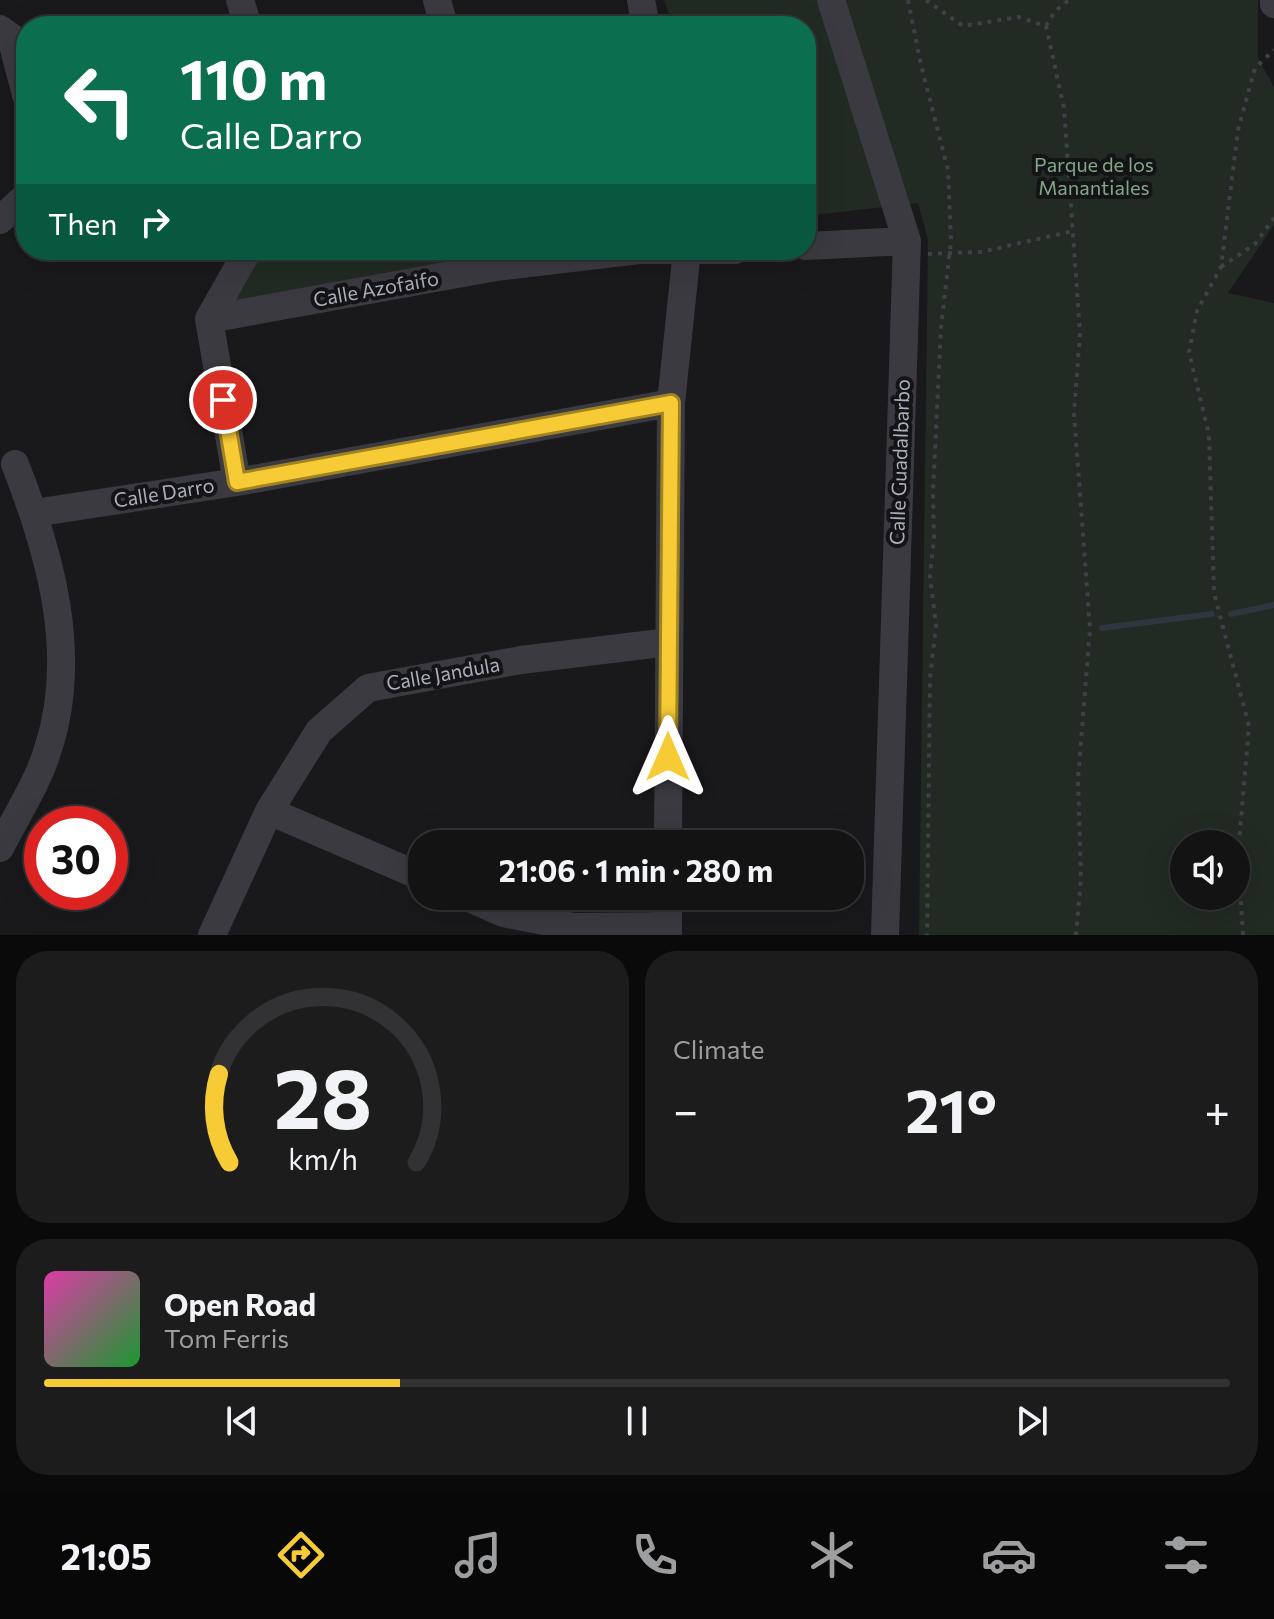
<!DOCTYPE html>
<html lang="en">
<head>
<meta charset="utf-8">
<style>
  :root { --surface:#131314; --page:#1c1c1d; --text:#f1f3f6; --muted:#9d9ea0; --line:#323234; --accent:#f7cb35 }
  body { margin:0; font-family:Commissioner,sans-serif; background:var(--page); color:var(--text); height:100vh; display:flex; flex-direction:column; font-size:30px; white-space:nowrap }
  * { box-sizing:border-box; margin:0 }
  p { font-size:26px; color:var(--muted) }
  .icon { flex:none; width:44px; height:44px; fill:none; stroke:currentColor; stroke-width:2; stroke-linecap:round; stroke-linejoin:round }
  .map { position:relative; height:935px; overflow:hidden }
  .sheet { display:flex; flex-direction:column; gap:16px; padding:16px; background:#0a0a0b; flex:1 }
  .sheet>* { flex:none }
  .top-card { position:absolute; left:16px; top:16px; width:800px; height:244px; border-radius:32px; box-shadow:0 8px 32px #0002,0 0 0 2px var(--line); background:#0b6e4f; color:#fff; overflow:hidden }
  .controls { position:absolute; left:1170px; top:830px; display:grid; gap:16px }
  .controls a { display:grid; place-items:center; width:80px; height:80px; border-radius:50%; background:var(--surface); box-shadow:0 8px 32px #0002,0 0 0 2px var(--line); font-size:40px }
  .speed { position:absolute; left:24px; top:806px; display:flex; gap:16px; font-size:40px; font-weight:700; text-align:center }
  .speed>* { display:grid; place-content:center; width:104px; height:104px; border-radius:50%; background:var(--surface); box-shadow:0 8px 32px #0002,0 0 0 2px var(--line); line-height:1 }
  .speed .limit { border:12px solid #d22; background:#fff; color:#111 }
  .pin { position:absolute; display:grid; place-items:center; width:68px; height:68px; color:#fff; margin:-34px; border:4px solid #fff; border-radius:50%; box-shadow:0 2px 8px #0007 }
  .me { position:absolute; width:88px; margin:-44px; rotate:0deg; stroke-linejoin:round; filter:drop-shadow(0 0 6px #0008) }
  .turn { display:flex; align-items:center; gap:28px; height:168px; padding:0 32px; font-size:36px }
  .turn .icon { width:104px; height:104px; stroke-width:2.5 }
  .turn b { display:block; font-size:56px; line-height:68px }
  .then { display:flex; align-items:center; height:76px; padding:0 32px; background:#0003; gap:16px; font-size:30px }
  .big { font-size:60px; font-weight:700; line-height:1.1 }
  .sheet .card { flex:1; display:flex; flex-direction:column; justify-content:center; gap:12px; min-width:0; padding:0 28px; border-radius:32px; background:var(--page) }
  .sheet .dial { align-items:center; gap:0 }
  .dial svg { height:208px; overflow:visible; fill:none; stroke:var(--line); stroke-width:7; stroke-linecap:round; text-anchor:middle }
  .dial text { fill:var(--text); stroke:none }
  .song { display:flex; align-items:center; gap:24px }
  .cover { width:96px; height:96px; border-radius:12px; background:linear-gradient(135deg,hsl(320 70% 55%),hsl(130 70% 35%)) }
  .played { height:8px; border-radius:4px; background:linear-gradient(90deg,var(--accent) 30%,var(--line) 30%) }
  .keys { display:flex; justify-content:space-around; direction:ltr }
  .heat { display:flex; justify-content:space-between; align-items:center; font-size:44px; direction:ltr }
  .sheet .tiles { flex:1; display:grid; gap:16px; grid-template-columns:1fr 1fr }
  .card:last-child { grid-column:span 2 }
  .trip { position:absolute; left:408px; top:830px; width:456px; height:80px; border-radius:32px; background:var(--surface); box-shadow:0 8px 32px #0002,0 0 0 2px var(--line); font-weight:700; line-height:80px; text-align:center }
  .tab-bar { display:flex; height:128px; justify-content:space-around; align-items:center; background:#080808; color:var(--muted) }
  .tab-bar .icon { width:56px; height:56px }
  .tab-bar .on { color:var(--accent) }
  .tab-bar b { font-size:36px; color:var(--text) }
  .map>svg:first-child { display:block }
  .green { fill:#212a23; fill-rule:evenodd }
  .lines { fill:none; stroke-linecap:round; stroke-linejoin:round }
  .stream { stroke:#2e3640; stroke-width:6 }
  .path { stroke:#404148; stroke-width:4; stroke-dasharray:4 6; stroke-linecap:butt }
  .minor { stroke:#3a3a40; stroke-width:28 }
  .route-casing { stroke:#a18422; stroke-width:20 }
  .route { stroke:#f7cb35; stroke-width:14 }
  .labels { text-anchor:middle; stroke-width:8; stroke-linejoin:round; paint-order:stroke }
  .park-label { font-size:20px; fill:#82a788; stroke:#141416 }
  .street-label { font-size:20px; fill:#abaebb; stroke:#141416 }
</style>
</head>
<body>
<div class="map">
<svg width="1274" height="935" viewBox="0 0 1274 935">
  <rect width="100%" height="100%" fill="#19191b"/>
  <path class="green" d="M664,0h594v58l16,29v138l-46,68 46,10v632h-355l9,-695 -10,-37 -112,13v-190h-133zM1184,844h52v52h-52z
    M248,250h245l3,17 -287,52z"/>
  <g class="lines">
    <path class="stream" d="M1231,614l43,-9
      M1102,628l110,-14"/>
    <path class="path" d="M908,0l13,65 27,105 3,71 -10,86 -8,165 1,47 -4,37 6,49 -6,53 -3,257
      M926,0l37,26 55,-9 28,9 18,82 16,225 -6,80 16,216 -12,150 3,99 -5,57
      M1046,26l9,-15 14,-11
      M928,254l53,-2 92,-21
      M1221,267l34,-23 19,-26
      M1243,935l-5,-80 11,-129 -35,-133 -5,-158 -20,-83 8,-41 24,-44 17,-137 17,-62 19,-18"/>
    <path class="minor" d="M240,0l8,26
      M437,0l7,26
      M641,0l5,26
      M831,0l76,241 -22,694
      M1274,0v4
      M0,29l11,8 15,58
      M0,220l26,-24
      M806,246l101,-5
      M209,319l287,-52 143,-17h96
      M237,482l-28,-163 39,-69
      M34,513l203,-31 434,-79
      M269,811l153,66
      M668,844l3,-441 16,-153
      M0,848c16,-32 38,-65 48,-99 31,-95 2,-196 -33,-285
      M465,896l38,17 71,14 94,-1
      M212,935l57,-124 50,-80 49,-43 153,-28 148,-18
      M668,935v-39"/>
  </g>
  <g class="lines">
    <g class="route-casing">
      <path id="route" d="M223,400l14,82 434,-79 -3,354"/>
    </g>
    <use href="#route" class="route"/>
  </g>
  <g class="labels">
    <g class="park-label">
      <text x="1094" y="172">Parque de los<tspan x="1094" dy="23">Manantiales</tspan></text>
    </g>
    <g class="street-label">
      <text transform="translate(376 289) rotate(-10)" y="7">Calle Azofaifo</text>
      <text transform="translate(900 462) rotate(-88)" y="7">Calle Guadalbarbo</text>
      <text transform="translate(164 493) rotate(-9)" y="7">Calle Darro</text>
      <text transform="translate(443 674) rotate(-10)" y="7">Calle Jandula</text>
    </g>
  </g>
</svg>
<div class="controls">
<a><svg class="icon" aria-label="sound" viewBox="0 0 24 24"><path d="M4 9h4l5-4v14l-5-4H4zM17 9q2 3 0 6"/></svg></a>
</div>
<div class="speed"><div class="limit">30</div></div>
<div class="pin" style="left:223px;top:400px;background:#d93025"><svg class="icon" aria-label="arrive" viewBox="0 0 24 24"><path d="M6 21V4h12l-3 4 3 4H6"/></svg></div>
<svg class="me" style="left:668px;top:757px" viewBox="-20 -20 40 40"><path d="M0-17L14 15 0 8-14 15z" fill="#f7cb35" stroke="#fff" stroke-width="4"/></svg>
<div class="trip">21:06 · 1 min · 280 m</div>
<div class="top-card">
<div class="turn"><svg class="icon" aria-label="left" viewBox="0 0 24 24"><path d="M17 20v-9H6M10 6l-5 5 5 5"/></svg><div><b>110 m</b>Calle Darro</div></div>
<div class="then">Then<svg class="icon" aria-label="right" viewBox="0 0 24 24"><path d="M7 20v-9h11M14 6l5 5-5 5"/></svg></div>
</div>
</div>
<section class="sheet">
<div class="tiles">
<div class="card dial"><svg viewBox="0 0 100 80">
<path d="M14 69A42 42 0 1 1 86 69"/>
<path d="M14 69A42 42 0 0 1 10 35" stroke="#f7cb35"/>
<text x="50" y="56" font-size="32" font-weight="700">28</text>
<text x="50" y="72" font-size="11">km/h</text>
</svg></div>
<div class="card"><p>Climate</p>
<div class="heat"><a>−</a><b class="big">21°</b><a>+</a></div>
</div>
<div class="card">
<div class="song"><i class="cover"></i><div><b>Open Road</b><p>Tom Ferris</p></div></div>
<div class="played"></div>
<div class="keys"><svg class="icon" aria-label="previous" viewBox="0 0 24 24"><path d="M18 5L8 12l10 7zM5 5v14"/></svg><svg class="icon" aria-label="pause" viewBox="0 0 24 24"><path d="M8 5v14M16 5v14"/></svg><svg class="icon" aria-label="next" viewBox="0 0 24 24"><path d="M6 5l10 7-10 7zM19 5v14"/></svg></div>
</div>
</div>
</section>
<nav class="tab-bar">
<b>21:05</b>
<svg class="icon on" aria-label="directions" viewBox="0 0 24 24"><path d="M12 3l9 9-9 9-9-9zM9 14v-3h6M13 9l2 2-2 2"/></svg>
<svg class="icon" aria-label="music" viewBox="0 0 24 24"><path d="M9 18V5l10-2v13"/><circle cx="6" cy="18" r="3"/><circle cx="16" cy="16" r="3"/></svg>
<svg class="icon" aria-label="phone" viewBox="0 0 24 24"><path d="M5 4h4l2 5-3 2q2 4 5 5l2-3 5 2v4C11 20 4 13 5 4z"/></svg>
<svg class="icon" aria-label="climate" viewBox="0 0 24 24"><path d="M12 3v18M4 7l16 10M4 17L20 7"/></svg>
<svg class="icon" aria-label="car" viewBox="0 0 24 24"><path d="M5 17H2v-5l4-1 3-4h7l3 4 3 1v5h-3M9 17h6M6 11h13"/><circle cx="7" cy="17" r="2"/><circle cx="17" cy="17" r="2"/></svg>
<svg class="icon" aria-label="filters" viewBox="0 0 24 24"><path d="M4 7h16M4 17h16"/><circle cx="9" cy="7" r="2"/><circle cx="15" cy="17" r="2"/></svg>
</nav>
</body>
</html>
